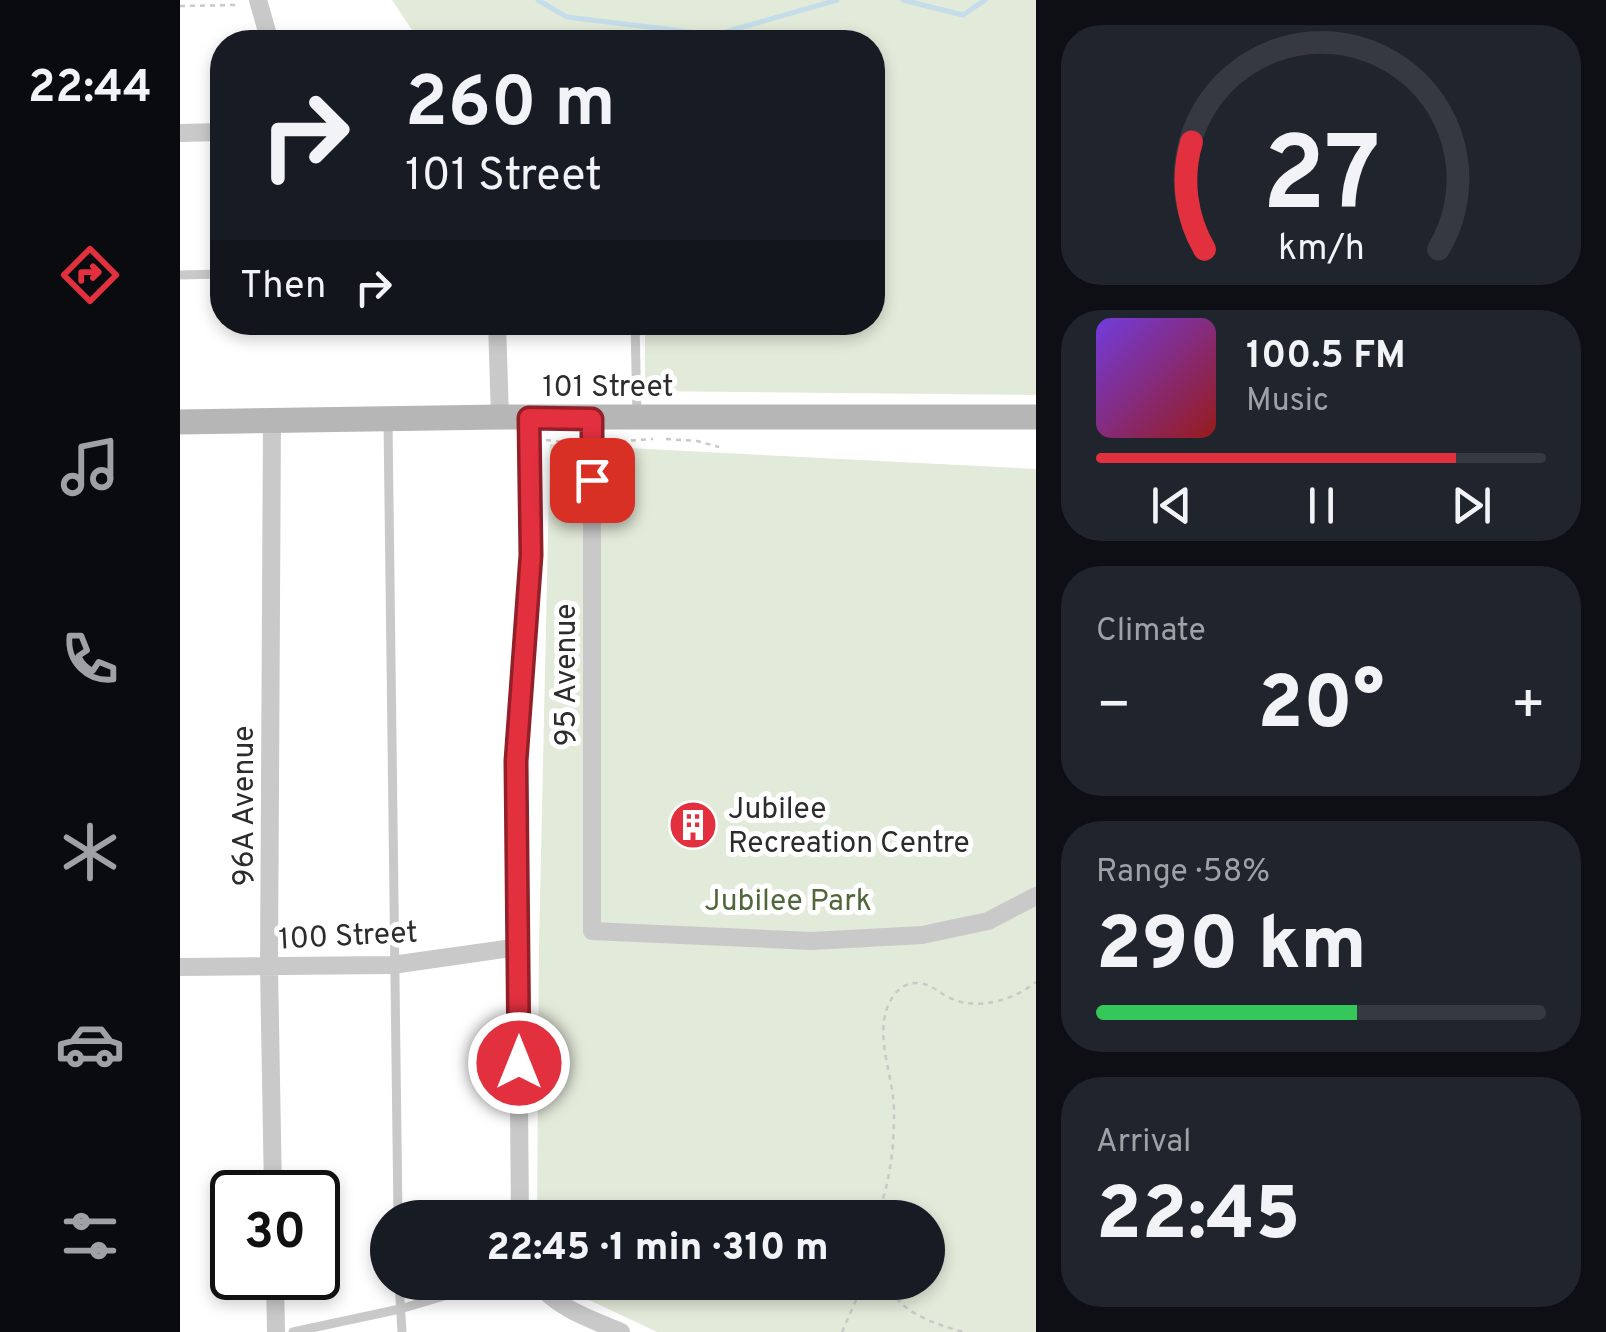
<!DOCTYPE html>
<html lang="en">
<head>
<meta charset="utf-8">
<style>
  :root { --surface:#171b24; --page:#20242c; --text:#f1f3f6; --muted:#9ea1a6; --line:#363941; --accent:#e2303f }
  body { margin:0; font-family:Overpass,sans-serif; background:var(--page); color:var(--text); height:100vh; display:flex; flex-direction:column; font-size:38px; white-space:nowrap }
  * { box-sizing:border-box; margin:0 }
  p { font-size:32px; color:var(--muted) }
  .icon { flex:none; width:55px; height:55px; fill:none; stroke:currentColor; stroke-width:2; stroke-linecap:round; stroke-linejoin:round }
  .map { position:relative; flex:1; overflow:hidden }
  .details { display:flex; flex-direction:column; gap:25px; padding:25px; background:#0d0f14; width:570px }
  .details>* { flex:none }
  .hud { position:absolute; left:30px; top:30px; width:675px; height:305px; border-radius:40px; box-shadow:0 5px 15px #0003; background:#171b24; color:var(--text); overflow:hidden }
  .speed { position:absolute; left:30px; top:1170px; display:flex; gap:20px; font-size:50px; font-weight:700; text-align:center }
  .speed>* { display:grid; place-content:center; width:130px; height:130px; border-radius:50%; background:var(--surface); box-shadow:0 5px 15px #0003; line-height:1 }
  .speed .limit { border:5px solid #111; border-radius:15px; background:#fff; color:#111 }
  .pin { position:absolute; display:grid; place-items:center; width:85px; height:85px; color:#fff; margin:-42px; border-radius:20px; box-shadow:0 5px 15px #0006 }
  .me { position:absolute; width:110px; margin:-55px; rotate:0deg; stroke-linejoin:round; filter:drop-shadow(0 0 8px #0008) }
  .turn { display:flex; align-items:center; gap:35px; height:210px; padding:0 30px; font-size:45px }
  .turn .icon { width:130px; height:130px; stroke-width:2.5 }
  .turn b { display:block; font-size:70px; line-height:85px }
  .then { display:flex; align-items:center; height:95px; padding:0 30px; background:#0003; gap:20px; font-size:38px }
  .big { font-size:75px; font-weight:800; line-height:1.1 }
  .details .card { flex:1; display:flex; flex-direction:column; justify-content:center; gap:15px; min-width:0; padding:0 35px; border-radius:40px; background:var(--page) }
  .details .dial { align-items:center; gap:0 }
  .dial svg { height:260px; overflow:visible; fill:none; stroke:var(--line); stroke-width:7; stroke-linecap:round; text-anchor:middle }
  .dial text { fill:var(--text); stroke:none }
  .song { display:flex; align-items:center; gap:30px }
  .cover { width:120px; height:120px; border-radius:15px; background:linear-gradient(135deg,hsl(260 70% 55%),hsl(0 70% 35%)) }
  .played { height:10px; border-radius:5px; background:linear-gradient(90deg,var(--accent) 80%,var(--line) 80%) }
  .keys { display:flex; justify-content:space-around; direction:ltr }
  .heat { display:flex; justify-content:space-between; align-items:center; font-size:55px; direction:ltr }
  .charge { height:15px; border-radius:8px; background:linear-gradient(90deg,#34c759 58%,var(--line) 0) }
  .trip { position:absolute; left:190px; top:1200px; width:575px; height:100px; border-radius:50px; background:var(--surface); box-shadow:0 5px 15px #0003; font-weight:800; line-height:100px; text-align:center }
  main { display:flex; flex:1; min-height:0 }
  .tabs { display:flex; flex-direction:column; width:180px; justify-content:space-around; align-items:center; background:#090b0e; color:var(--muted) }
  .tabs .icon { width:70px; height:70px }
  .tabs .current { color:var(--accent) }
  .tabs b { font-size:45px; color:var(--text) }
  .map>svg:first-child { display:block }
  .green { fill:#e2ead9 }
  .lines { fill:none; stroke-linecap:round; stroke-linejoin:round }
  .stream { stroke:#c5dcea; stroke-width:5 }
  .path { stroke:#c9c9c9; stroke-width:2.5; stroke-dasharray:5 5; stroke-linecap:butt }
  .lane { stroke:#c9c9c9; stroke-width:9 }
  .street { stroke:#c9c9c9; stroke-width:18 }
  .secondary { stroke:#b6b6b6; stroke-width:25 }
  .route-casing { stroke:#931f29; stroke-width:25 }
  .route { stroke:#e2303f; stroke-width:18 }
  .labels { text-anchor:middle; stroke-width:10; stroke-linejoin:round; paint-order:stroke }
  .street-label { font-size:30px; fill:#2c2c2c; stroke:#fff }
  .poi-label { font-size:30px; fill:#2c2c2c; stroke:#fff; text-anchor:start }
  .park-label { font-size:30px; fill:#50673b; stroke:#fff }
</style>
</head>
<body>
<main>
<nav class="tabs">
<b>22:44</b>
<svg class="icon current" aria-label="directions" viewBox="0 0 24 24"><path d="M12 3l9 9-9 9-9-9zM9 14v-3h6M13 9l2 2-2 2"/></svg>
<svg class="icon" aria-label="music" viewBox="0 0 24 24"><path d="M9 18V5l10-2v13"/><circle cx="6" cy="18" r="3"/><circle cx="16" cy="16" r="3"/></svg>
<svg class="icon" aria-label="phone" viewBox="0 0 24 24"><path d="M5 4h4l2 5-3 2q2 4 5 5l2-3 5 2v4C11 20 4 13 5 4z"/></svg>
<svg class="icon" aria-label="climate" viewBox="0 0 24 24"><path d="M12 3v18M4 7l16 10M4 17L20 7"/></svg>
<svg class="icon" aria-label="car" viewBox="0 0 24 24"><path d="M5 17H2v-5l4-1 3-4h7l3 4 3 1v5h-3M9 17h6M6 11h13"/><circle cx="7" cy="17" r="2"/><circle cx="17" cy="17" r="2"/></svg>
<svg class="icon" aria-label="filters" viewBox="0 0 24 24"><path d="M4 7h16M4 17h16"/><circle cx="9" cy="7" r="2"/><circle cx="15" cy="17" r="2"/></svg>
</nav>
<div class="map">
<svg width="856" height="1332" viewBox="0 0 856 1332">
  <rect width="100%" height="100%" fill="#fff"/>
  <path class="green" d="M212,0h644v395l-391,-4v-68l227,-1v-280h-452z
    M370,444l486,25v863h-379l-91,-43 -7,-6 369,-1v-64h-391l2,-272z"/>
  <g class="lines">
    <path class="stream" d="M358,0l29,17 148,18 122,-35
      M723,0l60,15 22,-15"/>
    <path class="path" d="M0,6l57,-1
      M486,439l31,2 22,6
      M366,440l27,3
      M431,442l42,-3
      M699,1218c2,-16 8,-30 10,-45 4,-20 5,-41 5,-61 0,-30 -14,-62 -10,-91 2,-17 13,-38 32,-38 15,0 21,9 34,15 27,13 64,2 86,-16
      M705,1282c17,32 45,40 78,50
      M662,1332l22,-50"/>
    <path class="lane" d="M0,275l42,-1
      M455,322l2,94
      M208,421l10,797
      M219,1282l3,50
      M113,1332l107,-23 92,-27"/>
    <path class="street" d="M78,0l12,42
      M0,133l42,-1
      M317,322l3,95
      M412,419v512l220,10 110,-6 66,-14 48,-25
      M92,421l-3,546 4,225
      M0,967l212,-2 127,-18
      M340,1218l-4,-457 15,-206 -2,-137
      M95,1278l1,54
      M357,1282c21,27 54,37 84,50"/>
    <path class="secondary" d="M0,422l320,-5h536"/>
  </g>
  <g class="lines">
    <g class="route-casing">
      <path id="route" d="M339,1063l-3,-302 15,-206 -2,-137 63,1v61"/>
    </g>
    <use href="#route" class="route"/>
  </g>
  <defs>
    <g id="building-disc" transform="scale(2.5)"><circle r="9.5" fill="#e2303f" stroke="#fff"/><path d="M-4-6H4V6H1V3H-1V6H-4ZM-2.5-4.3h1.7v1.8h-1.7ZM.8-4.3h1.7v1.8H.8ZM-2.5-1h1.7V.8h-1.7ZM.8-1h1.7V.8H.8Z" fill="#fff"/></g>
  </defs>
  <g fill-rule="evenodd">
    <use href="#building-disc" x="513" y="825"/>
  </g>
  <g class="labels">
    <g class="street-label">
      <text x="428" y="396">101 Street</text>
      <text transform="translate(385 675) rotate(-90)" y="10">95 Avenue</text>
      <text transform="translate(63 806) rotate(-90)" y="10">96A Avenue</text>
      <text transform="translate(168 935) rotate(-3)" y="10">100 Street</text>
    </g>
    <g class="poi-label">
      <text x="548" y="818">Jubilee<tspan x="548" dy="34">Recreation Centre</tspan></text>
    </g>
    <g class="park-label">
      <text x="608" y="910">Jubilee Park</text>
    </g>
  </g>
</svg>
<div class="speed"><div class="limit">30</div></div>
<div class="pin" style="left:412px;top:480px;background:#d93025"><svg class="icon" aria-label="arrive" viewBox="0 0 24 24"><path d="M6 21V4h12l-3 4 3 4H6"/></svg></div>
<svg class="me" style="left:339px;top:1063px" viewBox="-20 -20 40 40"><circle r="17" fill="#e2303f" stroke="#fff" stroke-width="3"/><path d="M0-11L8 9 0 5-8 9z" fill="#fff"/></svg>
<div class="trip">22:45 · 1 min · 310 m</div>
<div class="hud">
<div class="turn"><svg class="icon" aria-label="right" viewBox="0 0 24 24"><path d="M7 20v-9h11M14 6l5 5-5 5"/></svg><div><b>260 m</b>101 Street</div></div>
<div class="then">Then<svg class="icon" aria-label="right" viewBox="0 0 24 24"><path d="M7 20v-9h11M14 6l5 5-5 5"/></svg></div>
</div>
</div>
<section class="details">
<div class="card dial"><svg viewBox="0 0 100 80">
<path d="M14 69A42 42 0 1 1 86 69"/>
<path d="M14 69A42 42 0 0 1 10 36" stroke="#e2303f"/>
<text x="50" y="56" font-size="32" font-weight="700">27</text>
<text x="50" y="72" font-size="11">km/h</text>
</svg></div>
<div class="card">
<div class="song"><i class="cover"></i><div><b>100.5 FM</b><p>Music</p></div></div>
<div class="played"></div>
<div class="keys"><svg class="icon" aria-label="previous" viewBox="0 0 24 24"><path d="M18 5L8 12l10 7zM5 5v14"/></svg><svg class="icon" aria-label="pause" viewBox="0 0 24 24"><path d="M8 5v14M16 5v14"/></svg><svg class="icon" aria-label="next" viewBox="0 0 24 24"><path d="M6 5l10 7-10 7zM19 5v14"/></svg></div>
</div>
<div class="card"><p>Climate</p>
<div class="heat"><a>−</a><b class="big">20°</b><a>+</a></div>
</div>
<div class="card"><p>Range · 58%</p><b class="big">290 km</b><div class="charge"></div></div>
<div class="card"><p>Arrival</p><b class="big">22:45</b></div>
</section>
</main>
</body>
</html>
